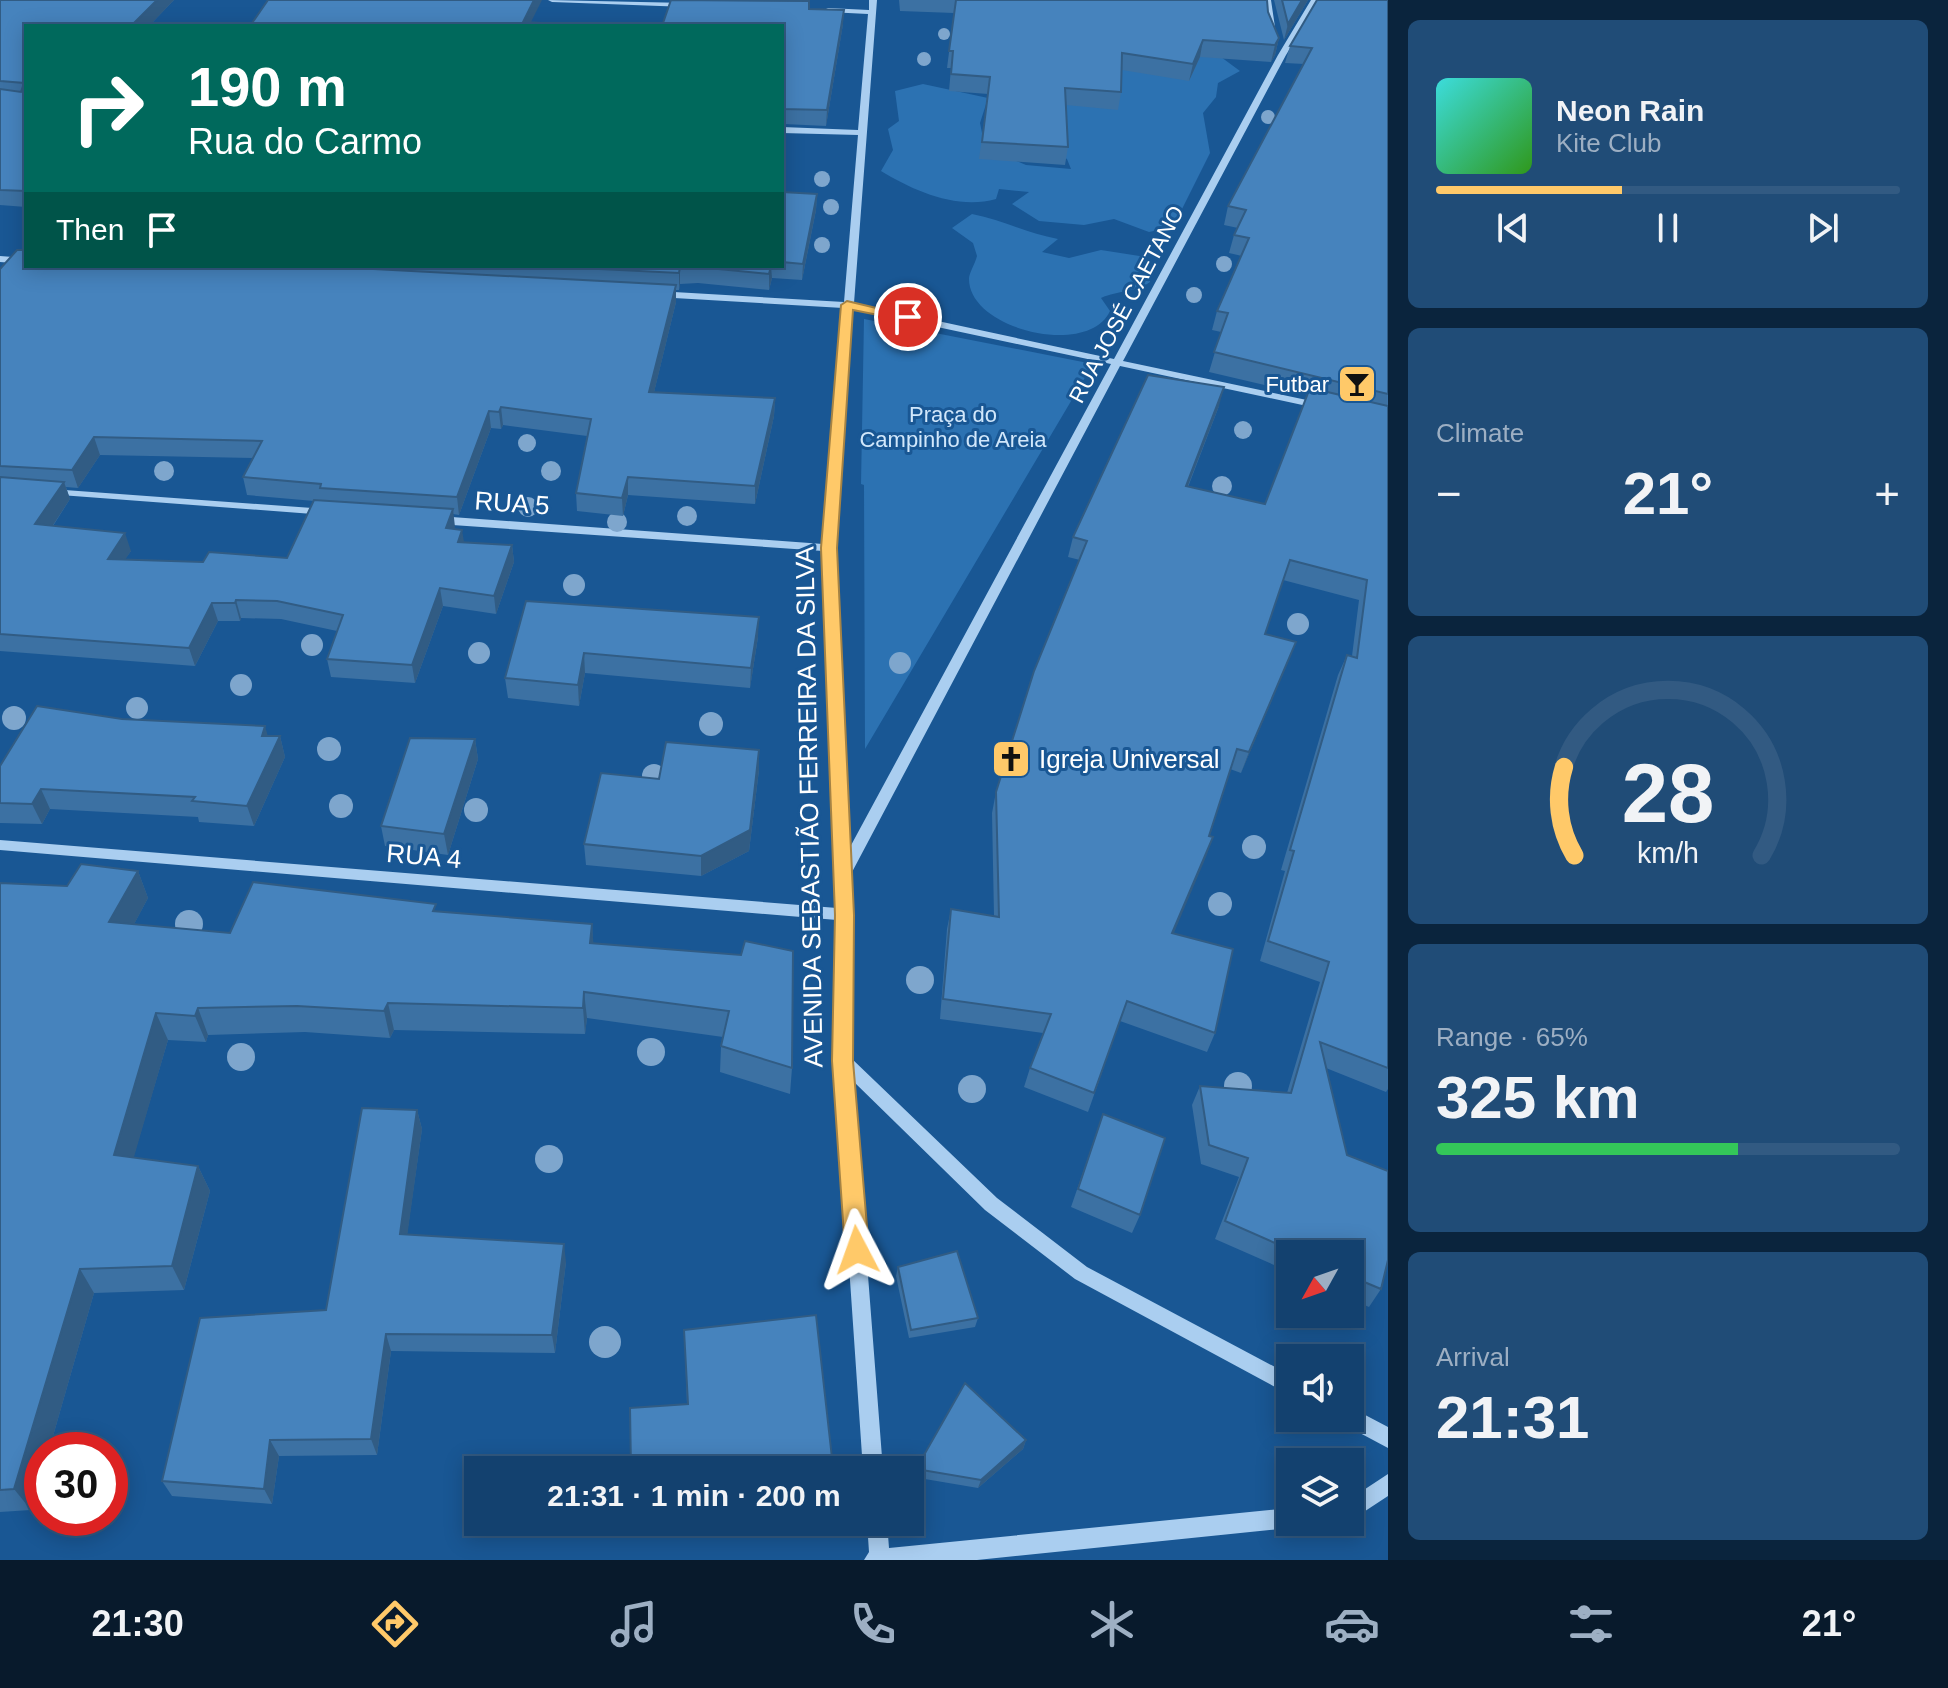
<!DOCTYPE html>
<html lang="en">
<head>
<meta charset="utf-8">
<style>
  :root { --surface:#13416f; --page:#204c77; --text:#f1f3f6; --muted:#9dafc3; --line:#325a82; --accent:#ffc969 }
  body { margin:0; font-family:Helvetica,sans-serif; background:var(--page); color:var(--text); height:100vh; display:flex; flex-direction:column; font-size:30px; white-space:nowrap }
  * { box-sizing:border-box; margin:0 }
  p { font-size:26px; color:var(--muted) }
  .icon { flex:none; width:44px; height:44px; fill:none; stroke:currentColor; stroke-width:2; stroke-linecap:round; stroke-linejoin:round }
  .map { position:relative; flex:1; overflow:hidden }
  .side { display:flex; flex-direction:column; gap:20px; padding:20px; background:#0a243d; width:560px }
  .side>* { flex:none }
  .banner { position:absolute; left:24px; top:24px; width:760px; height:244px; border-radius:0px; box-shadow:0 4px 20px #0003,0 0 0 2px var(--line); background:#00695c; color:#fff; overflow:hidden }
  .needle { width:52px; rotate:230deg }
  .buttons { position:absolute; left:1276px; top:1240px; display:grid; gap:16px }
  .buttons a { display:grid; place-items:center; width:88px; height:88px; border-radius:0px; background:var(--surface); box-shadow:0 4px 20px #0003,0 0 0 2px var(--line); font-size:40px }
  .speed { position:absolute; left:24px; top:1432px; display:flex; gap:16px; font-size:40px; font-weight:700; text-align:center }
  .speed>* { display:grid; place-content:center; width:104px; height:104px; border-radius:50%; background:var(--surface); box-shadow:0 4px 20px #0003,0 0 0 2px var(--line); line-height:1 }
  .speed .limit { border:12px solid #d22; background:#fff; color:#111 }
  .pin { position:absolute; display:grid; place-items:center; width:68px; height:68px; color:#fff; margin:-34px; border:4px solid #fff; border-radius:50%; box-shadow:0 2px 8px #0007 }
  .me { position:absolute; width:88px; margin:-44px; rotate:356deg; stroke-linejoin:round; filter:drop-shadow(0 0 6px #0008) }
  .turn { display:flex; align-items:center; gap:28px; height:168px; padding:0 32px; font-size:36px }
  .turn .icon { width:104px; height:104px; stroke-width:2.5 }
  .turn b { display:block; font-size:56px; line-height:68px }
  .then { display:flex; align-items:center; height:76px; padding:0 32px; background:#0003; gap:16px; font-size:30px }
  .big { font-size:60px; font-weight:700; line-height:1.1 }
  .side .widget { flex:1; display:flex; flex-direction:column; justify-content:center; gap:12px; min-width:0; padding:0 28px; border-radius:12px; background:var(--page) }
  .side .dial { align-items:center; gap:0 }
  .dial svg { height:208px; overflow:visible; fill:none; stroke:var(--line); stroke-width:7; stroke-linecap:round; text-anchor:middle }
  .dial text { fill:var(--text); stroke:none }
  .song { display:flex; align-items:center; gap:24px }
  .cover { width:96px; height:96px; border-radius:12px; background:linear-gradient(135deg,hsl(180 70% 55%),hsl(110 70% 35%)) }
  .played { height:8px; border-radius:4px; background:linear-gradient(90deg,var(--accent) 40%,var(--line) 40%) }
  .keys { display:flex; justify-content:space-around; direction:ltr }
  .heat { display:flex; justify-content:space-between; align-items:center; font-size:44px; direction:ltr }
  .charge { height:12px; border-radius:6px; background:linear-gradient(90deg,#34c759 65%,var(--line) 0) }
  .trip { position:absolute; left:464px; top:1456px; width:460px; height:80px; border-radius:0px; background:var(--surface); box-shadow:0 4px 20px #0003,0 0 0 2px var(--line); font-weight:700; line-height:80px; text-align:center }
  .tab-bar { display:flex; height:128px; justify-content:space-around; align-items:center; background:#081a2c; color:var(--muted) }
  .tab-bar .icon { width:56px; height:56px }
  .tab-bar .on { color:var(--accent) }
  .tab-bar b { font-size:36px; color:var(--text) }
  main { display:flex; flex:1; min-height:0 }
  .map>svg:first-child { display:block }
  .green { fill:#2c72b2 }
  .lines { fill:none; stroke-linecap:round; stroke-linejoin:round }
  .minor { fill:#aacef0; fill-rule:evenodd }
  .tree { fill:#7ea6cd }
  .wall { fill:#3c71a3; fill-rule:evenodd }
  .shaded-wall { fill:#315c84 }
  .building { fill:#4683bd; stroke:#315c84; stroke-width:2 }
  .route { fill:#ffc969; stroke:#a68344; stroke-width:2 }
  .labels { text-anchor:middle; stroke-width:6; stroke-linejoin:round; paint-order:stroke }
  .far-street-label { font-size:22px; fill:#fff; stroke:#195794 }
  .far-poi-label { font-size:22px; fill:#fff; stroke:#195794; text-anchor:end }
  .far-park-label { font-size:22px; fill:#d1e7fb; stroke:#195794 }
  .street-label { font-size:26px; fill:#fff; stroke:#195794 }
  .poi-label { font-size:26px; fill:#fff; stroke:#195794; text-anchor:start }
</style>
</head>
<body>
<main>
<div class="map">
<svg width="1388" height="1560" viewBox="0 0 1388 1560">
  <rect width="100%" height="100%" fill="#195794"/>
  <path class="green" d="M1206,46l34,25 -22,12 -2,14 -13,16 7,40 -37,74 -24,5 -35,-13 -30,6 -45,-4 -27,-17 17,-12 -30,-3 -3,10c-39,11 -82,-8 -115,-28l12,-21 -5,-21 11,-8 -4,-30 28,-7 65,14 -8,25 5,25 41,17 45,4 -4,-10 -18,-11 -33,-61z
    M972,214c30,6 55,19 86,25l-16,13 27,6 32,-8 45,7 4,25c-16,11 -31,8 -49,16l9,13c-21,47 -141,19 -141,-32 0,-6 6,-15 8,-23l-4,-13 -21,-15z
    M864,319l229,45 -228,385 -1,-264 -3,-1z"/>
  <g class="lines">
    <path class="minor" d="M548,0l139,3 4,2 -4,2 -135,-5z
      M869,0h8l-23,303 260,56 164,-304 33,-55h8l-33,55 -163,306 198,42 5,3 -5,3 -201,-43 -269,508 2,41 -2,143 146,140 90,69 203,108v20l-215,-116 -90,-69 -132,-129 30,389h-20l-28,-409 2,-141 -837,-70v-10l837,68 -14,-357 -385,-27 -6,-4 6,-4 385,28 20,-236 -186,-11 -5,-3 5,-3 187,11 14,-167 -76,-2v-6l76,3 10,-116 -40,-2 -4,-2 4,-2 41,2zM853,309l258,55 -262,485 -14,-301z
      M1263,0h8l5,34 -7,-2z
      M0,256l26,2v6l-26,-2z
      M51,489l275,20 6,3 -6,3 -279,-21v-4z
      M1350,1407l38,20v21l-45,-24 -2,-6h9z
      M1388,1474v22l-38,25v-22z
      M1290,1508v14h9l-2,3 -7,3 -313,32h-113l5,-8 -2,-30h20l2,26z"/>
  </g>
  <g class="tree">
    <circle cx="944" cy="34" r="6"/>
    <circle cx="924" cy="59" r="7"/>
    <circle cx="1268" cy="117" r="7"/>
    <circle cx="822" cy="179" r="8"/>
    <circle cx="831" cy="207" r="8"/>
    <circle cx="822" cy="245" r="8"/>
    <circle cx="1224" cy="264" r="8"/>
    <circle cx="1194" cy="295" r="8"/>
    <circle cx="1243" cy="430" r="9"/>
    <circle cx="527" cy="443" r="9"/>
    <circle cx="164" cy="471" r="10"/>
    <circle cx="551" cy="471" r="10"/>
    <circle cx="1222" cy="486" r="10"/>
    <circle cx="528" cy="507" r="10"/>
    <circle cx="687" cy="516" r="10"/>
    <circle cx="617" cy="522" r="10"/>
    <circle cx="574" cy="585" r="11"/>
    <circle cx="1298" cy="624" r="11"/>
    <circle cx="312" cy="645" r="11"/>
    <circle cx="479" cy="653" r="11"/>
    <circle cx="900" cy="663" r="11"/>
    <circle cx="241" cy="685" r="11"/>
    <circle cx="137" cy="708" r="11"/>
    <circle cx="14" cy="718" r="12"/>
    <circle cx="711" cy="724" r="12"/>
    <circle cx="329" cy="749" r="12"/>
    <circle cx="654" cy="776" r="12"/>
    <circle cx="341" cy="806" r="12"/>
    <circle cx="476" cy="810" r="12"/>
    <circle cx="1254" cy="847" r="12"/>
    <circle cx="1220" cy="904" r="12"/>
    <circle cx="189" cy="924" r="14"/>
    <circle cx="920" cy="980" r="14"/>
    <circle cx="651" cy="1052" r="14"/>
    <circle cx="241" cy="1057" r="14"/>
    <circle cx="1238" cy="1086" r="14"/>
    <circle cx="972" cy="1089" r="14"/>
    <circle cx="549" cy="1159" r="14"/>
    <circle cx="605" cy="1342" r="16"/>
  </g>
  <path class="wall" d="M0,0h174l-25,26h-123v181l-26,-2z
    M671,0h139l-1,9 34,15 -17,102 -42,-2v12z
    M899,0h368l1,12 11,26 -4,17 -4,7 -71,-5 -11,24 -67,-11 -1,22 -3,18 -52,-5 2,42 -3,18 -86,-6 9,-65 -39,-3 2,-23h-4l7,-55 -54,-2z
    M1274,0h34l-24,40z
    M1388,0v1089l-2,3 -60,-24 21,87 34,134 -12,18 -19,-8v-45h-60v18l-75,-33 24,-62 -38,-13 -9,-59 8,-19 87,7 33,-111 -60,-21 25,-90 -4,-1 57,-195 9,-20 5,1 7,-56 -76,-20 -18,54 31,8 -55,131 -11,-4 -21,67 4,1 -40,97 42,99 -8,19 -87,-31 -32,91 -64,-25 6,-19 13,-35 -103,-14 7,-90 4,-20 43,7 -2,-103 4,-21 84,-232 -12,-3 5,-20 146,-131 -31,81 77,17 43,-109 -99,-23 12,-40 -9,-2 5,-19 25,-55 -13,-3 5,-18 4,-7 -14,-3 4,-19 76,-142 -19,-1 5,-17z
    M782,192l35,2 -1,16 -14,70 -30,-2 -3,12 -71,-7 -18,1 -1,6h-3v12l-22,90 121,6 -1,18 -19,88 -127,-9 -5,21 -46,-5 -1,-18 11,-57 -84,-11 -2,4 -10,-1 -32,87 -6,-1 1,15 10,13 48,3 2,17 -18,52 -53,-8 -28,77 -84,-6 -4,-18 10,-28 -56,-12 -40,-1 -1,3h-22l-23,45 -195,-15v-382l23,-19 3,16h756zM100,455l153,3 -10,19 4,18 67,6 -27,57 -84,4 -78,-3 6,-8 -78,-25 17,-27 -4,-12 12,1z
    M526,601l232,36 -8,51 -165,-15 -6,33 -71,-8 -3,-20z
    M122,719l146,17h12l5,21 -31,69 -55,-4 -1,-5 -148,-8 -8,15 -42,-1v-57z
    M475,739l3,20 -30,96 -63,-9 -4,-20z
    M759,750v20l-10,81 -48,25 -115,-11 -2,-21 75,-65z
    M138,871l10,27 -14,26 96,9 207,-22 155,13 1,19 148,12 51,113 -2,26 -70,-22 1,-26 2,-9 -136,-19 -2,16 -191,-4 -4,8 -85,-6 -97,3 -2,7 -38,-2 -35,118 65,8 12,25 -26,99 -90,3 -45,157h-7l-11,60 -31,2v-629l67,3z
    M417,1110l5,19 -15,105 159,28 -11,91 -164,-2 -14,104 -98,1 -7,48 -100,-8 -10,-15 164,-171z
    M1103,1114l37,101 -8,18 -61,-26z
    M898,1267l80,51 -3,9 -66,11 -13,-62z
    M684,1330l149,137 -1,3h-201l-1,-62 57,-4z
    M1026,1440l-3,9 -45,39 -65,-11 3,-8z"/>
  <path class="shaded-wall" d="M157,0h17l-25,26h-18z
    M534,0h8l-13,26 -6,-4z
    M1302,0h6l-24,40 4,-16z
    M844,10l-1,14 -17,102 1,-16z
    M1279,38l-4,17 -4,7 4,-17z
    M1203,40l-3,17 -11,24 4,-17z
    M817,194l-1,16 -14,70 1,-16z
    M771,266l1,12 -3,12v-16z
    M680,267v17l-1,6v-17z
    M676,285v17l-26,107 -1,-17z
    M1224,387l-5,19 -39,100 6,-20z
    M775,398l-1,18 -19,88v-18z
    M501,407l2,18 -2,4 -2,-17z
    M489,411l2,17 -32,87 -2,-18z
    M94,437l6,18 -22,33 -6,-18z
    M628,477v18l-5,21 -1,-18z
    M64,482l6,17 -28,43 -7,-18z
    M453,509l2,18 -7,19 -2,-18z
    M462,530l3,18 -7,-6z
    M125,533l6,18 -17,25 -6,-17z
    M512,545l2,17 -18,52 -2,-18z
    M440,588l3,18 -28,77 -3,-18z
    M236,600l5,18 -1,3 -5,-18z
    M212,603l6,18 -23,45 -6,-18z
    M759,617l-1,20 -8,51 1,-20z
    M1296,642l-8,20 -47,111 8,-21z
    M584,653l1,20 -6,33 -1,-21z
    M265,726l6,21 -9,-11z
    M280,736l5,21 -31,69 -7,-20z
    M475,739l3,20 -30,96 -4,-21z
    M759,750v20l-10,81 -48,25v-20z
    M41,789l9,20 -8,15 -10,-20z
    M1213,837l-7,20 -41,97 7,-21z
    M138,871l10,27 -27,51 -12,-27z
    M592,924l2,27 -4,-8z
    M584,992l3,26 -2,16 -2,-26z
    M388,1003l6,27 -4,8 -6,-27z
    M198,1008l10,27 -2,7 -11,-26z
    M156,1013l12,27 -41,141 -13,-26z
    M417,1110l5,19 -17,123 -5,-18z
    M198,1166l12,25 -26,99 -12,-24z
    M564,1244l2,18 -11,91 -3,-18z
    M80,1269l14,24 -45,157h-7v23l-11,37 -17,-21z
    M386,1334l5,17 -14,104 -6,-16z
    M270,1440l9,16 -7,48 -8,-15z
    M1026,1440l-3,9 -45,39 3,-8z"/>
  <path class="building" d="M0,0h157l-26,26h-105v165l-26,-1v-101l21,3 3,-9 -24,-2z
    M268,0h266l-11,22 17,1 -2,3h-288z
    M671,0l138,1v8l35,1 -17,100 -45,-1v-83h-120z
    M956,0h311l1,12 11,26 -4,7 -72,-5 -10,24 -71,-11 -1,39 -56,-4 3,59 -86,-5 8,-65 -39,-3 2,-23h-4z
    M1282,0h20l-14,24z
    M1317,0h71v394l-174,-42 14,-39 -11,-2 32,-73 -15,-3 12,-25 -18,-4 84,-158 -22,-2z
    M782,192l35,2 -14,70 -21,-2z
    M26,241v25h291l359,19 -27,107 126,6 -20,88 -127,-9 -6,21 -46,-5 15,-74 -90,-12 -2,5 -10,-1 -32,86 -137,-9 1,-4 -78,-7 19,-36 -168,-4 -22,33 -72,-4v-197l17,-19h6l1,-7z
    M539,266h232l-2,8 -71,-7h-18l-1,6z
    M1148,375l76,12 -38,99 79,18 45,-116 78,18v662l-68,-26 27,113 41,16v89l-7,29 -31,-13v-22h-50l-75,-33 23,-63 -39,-13 -9,-59 91,7 38,-131 -61,-21 26,-90 -4,-1 57,-195 10,3 10,-78 -77,-20 -25,74 31,8 -47,110 -12,-3 -28,87 4,1 -41,96 61,16 -18,84 -88,-32 -33,92 -64,-25 21,-54 -108,-15 8,-90 48,8 -3,-125 38,-121 53,-130 -14,-4z
    M0,477l64,5 -29,42 90,9 -17,26 95,3 6,-10 78,6 27,-58 139,9 -7,19 16,2 -4,12 54,3 -18,51 -54,-8 -28,77 -85,-6 16,-44 -66,-14 -41,-1 -1,3h-23l-23,45 -189,-14z
    M526,601l233,16 -8,51 -167,-15 -6,32 -73,-7z
    M37,706l85,13 143,7 -3,10h18l-33,70 -55,-5 3,-4 -154,-8 -9,15 -32,-1v-37z
    M410,738l65,1 -31,95 -63,-8z
    M666,742l93,8 -9,80 -49,26 -117,-12 17,-71 58,6z
    M81,864l57,7 -29,51 121,11 23,-51 183,22 -3,7 159,13 -2,19 151,12 4,-14 48,10 -1,117 -71,-22 8,-35 -145,-19 -1,16 -195,-5 -4,8 -87,-5 -99,2 -3,8 -39,-3 -42,142 84,11 -26,100 -92,3 -66,220 -14,1v-607l67,3z
    M362,1108l55,2 -17,124 164,10 -12,91 -166,-1 -15,105 -101,1 -6,49 -102,-8 38,-163 126,-8z
    M1103,1114l62,24 -25,77 -62,-26z
    M957,1251l21,67 -67,12 -13,-63z
    M816,1315l17,152 -38,3h-102l-1,-2 -61,1 -1,-61 58,-4 -4,-74z
    M965,1383l61,57 -45,40 -65,-11z"/>
  <path class="route" d="M847,301l67,16 -6,4 -55,-11 -16,238 17,367 -1,146 16,189 -4,8 -8,3 -9,-3 -3,-8 -13,-189 3,-146 -14,-367 20,-243z"/>
  <defs>
    <g id="bar-square" transform="scale(2)"><rect x="-9" y="-9" width="18" height="18" rx="4" fill="#ffc969" stroke="#195794"/><path d="M-6-5H6L.8 .8V4.5H3.5V6h-7V4.5H-.8V.8Z" fill="#111"/></g>
    <g id="church-square" transform="scale(2)"><rect x="-9" y="-9" width="18" height="18" rx="4" fill="#ffc969" stroke="#195794"/><path d="M-1.2-6h2.4v3.5h3.3v2.4h-3.3V6h-2.4V-.1h-3.3v-2.4h3.3Z" fill="#111"/></g>
  </defs>
  <g fill-rule="evenodd">
    <use href="#bar-square" x="1357" y="384"/>
    <use href="#church-square" x="1011" y="759"/>
  </g>
  <g class="labels">
    <g class="far-street-label">
      <text transform="translate(1126 304) rotate(-62)" y="8">RUA JOSÉ CAETANO</text>
    </g>
    <g class="far-poi-label">
      <text x="1329" y="392">Futbar</text>
    </g>
    <g class="far-park-label">
      <text x="953" y="422">Praça do<tspan x="953" dy="25">Campinho de Areia</tspan></text>
    </g>
    <g class="street-label">
      <text transform="translate(512 503) rotate(4)" y="9">RUA 5</text>
      <text transform="translate(809 807) rotate(-91)" y="9">AVENIDA SEBASTIÃO FERREIRA DA SILVA</text>
      <text transform="translate(424 856) rotate(5)" y="9">RUA 4</text>
    </g>
    <g class="poi-label">
      <text x="1039" y="768">Igreja Universal</text>
    </g>
  </g>
</svg>
<div class="buttons">
<a><svg class="needle" viewBox="-14 -14 28 28"><path d="M0-13l5 13h-10z" fill="#e53935"/><path d="M0 13l5-13h-10z" fill="#9dafc3"/></svg></a>
<a><svg class="icon" aria-label="sound" viewBox="0 0 24 24"><path d="M4 9h4l5-4v14l-5-4H4zM17 9q2 3 0 6"/></svg></a>
<a><svg class="icon" aria-label="layers" viewBox="0 0 24 24"><path d="M12 4l9 5-9 5-9-5zM3 14l9 5 9-5"/></svg></a>
</div>
<div class="speed"><div class="limit">30</div></div>
<div class="pin" style="left:908px;top:317px;background:#d93025"><svg class="icon" aria-label="arrive" viewBox="0 0 24 24"><path d="M6 21V4h12l-3 4 3 4H6"/></svg></div>
<svg class="me" style="left:857px;top:1250px" viewBox="-20 -20 40 40"><path d="M0-17L14 15 0 8-14 15z" fill="#ffc969" stroke="#fff" stroke-width="4"/></svg>
<div class="trip">21:31 · 1 min · 200 m</div>
<div class="banner">
<div class="turn"><svg class="icon" aria-label="right" viewBox="0 0 24 24"><path d="M7 20v-9h11M14 6l5 5-5 5"/></svg><div><b>190 m</b>Rua do Carmo</div></div>
<div class="then">Then<svg class="icon" aria-label="arrive" viewBox="0 0 24 24"><path d="M6 21V4h12l-3 4 3 4H6"/></svg></div>
</div>
</div>
<section class="side">
<div class="widget">
<div class="song"><i class="cover"></i><div><b>Neon Rain</b><p>Kite Club</p></div></div>
<div class="played"></div>
<div class="keys"><svg class="icon" aria-label="previous" viewBox="0 0 24 24"><path d="M18 5L8 12l10 7zM5 5v14"/></svg><svg class="icon" aria-label="pause" viewBox="0 0 24 24"><path d="M8 5v14M16 5v14"/></svg><svg class="icon" aria-label="next" viewBox="0 0 24 24"><path d="M6 5l10 7-10 7zM19 5v14"/></svg></div>
</div>
<div class="widget"><p>Climate</p>
<div class="heat"><a>−</a><b class="big">21°</b><a>+</a></div>
</div>
<div class="widget dial"><svg viewBox="0 0 100 80">
<path d="M14 69A42 42 0 1 1 86 69"/>
<path d="M14 69A42 42 0 0 1 10 35" stroke="#ffc969"/>
<text x="50" y="56" font-size="32" font-weight="700">28</text>
<text x="50" y="72" font-size="11">km/h</text>
</svg></div>
<div class="widget"><p>Range · 65%</p><b class="big">325 km</b><div class="charge"></div></div>
<div class="widget"><p>Arrival</p><b class="big">21:31</b></div>
</section>
</main>
<nav class="tab-bar">
<b>21:30</b>
<svg class="icon on" aria-label="directions" viewBox="0 0 24 24"><path d="M12 3l9 9-9 9-9-9zM9 14v-3h6M13 9l2 2-2 2"/></svg>
<svg class="icon" aria-label="music" viewBox="0 0 24 24"><path d="M9 18V5l10-2v13"/><circle cx="6" cy="18" r="3"/><circle cx="16" cy="16" r="3"/></svg>
<svg class="icon" aria-label="phone" viewBox="0 0 24 24"><path d="M5 4h4l2 5-3 2q2 4 5 5l2-3 5 2v4C11 20 4 13 5 4z"/></svg>
<svg class="icon" aria-label="climate" viewBox="0 0 24 24"><path d="M12 3v18M4 7l16 10M4 17L20 7"/></svg>
<svg class="icon" aria-label="car" viewBox="0 0 24 24"><path d="M5 17H2v-5l4-1 3-4h7l3 4 3 1v5h-3M9 17h6M6 11h13"/><circle cx="7" cy="17" r="2"/><circle cx="17" cy="17" r="2"/></svg>
<svg class="icon" aria-label="filters" viewBox="0 0 24 24"><path d="M4 7h16M4 17h16"/><circle cx="9" cy="7" r="2"/><circle cx="15" cy="17" r="2"/></svg>
<b>21°</b>
</nav>
</body>
</html>
